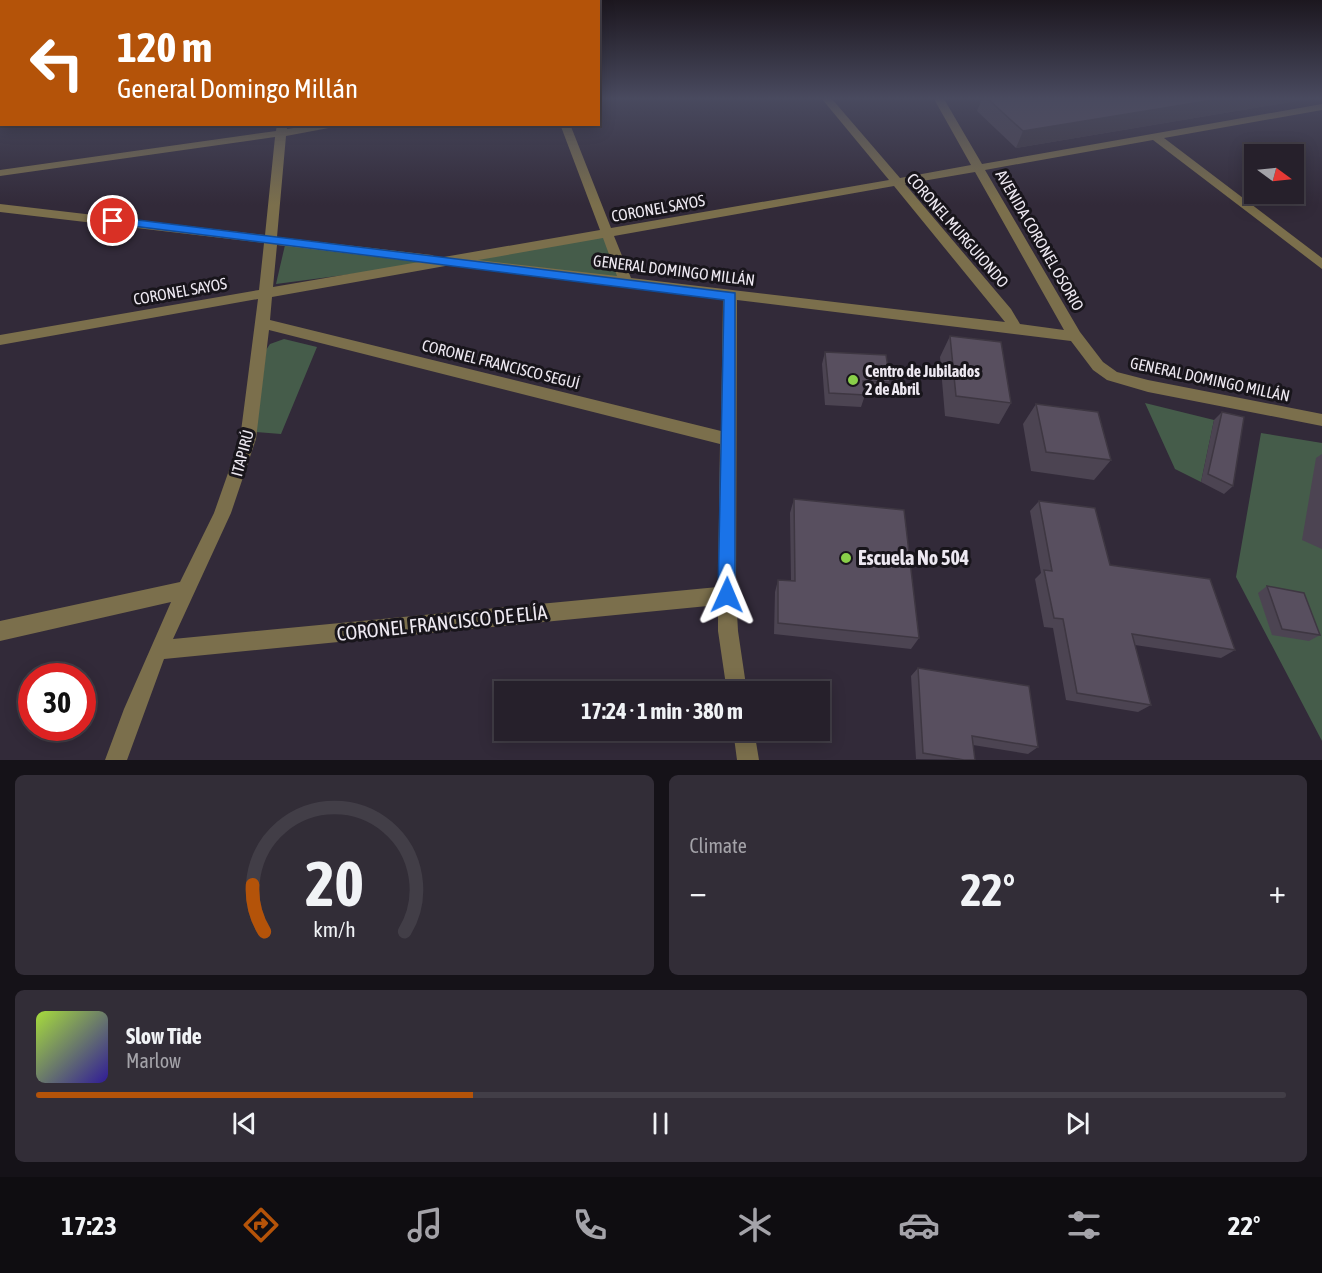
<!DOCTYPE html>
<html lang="en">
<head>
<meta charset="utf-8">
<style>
  :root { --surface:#26202b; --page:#322d37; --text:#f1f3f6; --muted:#a4a3a9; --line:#423e47; --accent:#b45309 }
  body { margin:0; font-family:"Asap Condensed",sans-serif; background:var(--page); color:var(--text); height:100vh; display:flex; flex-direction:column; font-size:22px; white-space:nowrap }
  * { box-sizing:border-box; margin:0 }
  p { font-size:20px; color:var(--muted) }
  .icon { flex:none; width:33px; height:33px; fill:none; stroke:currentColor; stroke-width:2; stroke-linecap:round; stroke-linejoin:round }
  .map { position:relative; height:760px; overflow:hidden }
  .panel { display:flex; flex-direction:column; gap:15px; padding:15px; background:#151218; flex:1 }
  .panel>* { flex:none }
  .hud { position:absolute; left:0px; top:0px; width:600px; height:126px; box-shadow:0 3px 15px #0003,0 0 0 2px var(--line); background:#b45309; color:#fff; overflow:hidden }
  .needle { width:39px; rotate:105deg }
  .tools { position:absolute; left:1244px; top:144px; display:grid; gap:12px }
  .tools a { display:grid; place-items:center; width:60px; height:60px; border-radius:0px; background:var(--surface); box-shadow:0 3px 15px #0003,0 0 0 2px var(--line); font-size:30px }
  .speed { position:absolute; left:18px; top:663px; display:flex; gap:12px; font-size:30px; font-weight:700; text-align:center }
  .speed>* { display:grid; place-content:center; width:78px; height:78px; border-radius:50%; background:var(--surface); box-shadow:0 3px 15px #0003,0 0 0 2px var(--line); line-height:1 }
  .speed .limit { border:9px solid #d22; background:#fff; color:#111 }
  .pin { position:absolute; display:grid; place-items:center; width:51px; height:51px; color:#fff; margin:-26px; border:3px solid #fff; border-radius:50%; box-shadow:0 2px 6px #0007 }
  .me { position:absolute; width:66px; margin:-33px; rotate:1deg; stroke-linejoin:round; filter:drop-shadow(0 0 4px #0008) }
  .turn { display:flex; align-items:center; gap:21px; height:126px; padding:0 18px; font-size:27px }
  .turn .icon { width:78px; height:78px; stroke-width:2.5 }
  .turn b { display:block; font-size:42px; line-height:51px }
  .big { font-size:45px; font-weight:700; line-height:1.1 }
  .panel .tile { flex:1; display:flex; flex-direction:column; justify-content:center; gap:9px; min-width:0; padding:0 21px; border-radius:9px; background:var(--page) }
  .panel .dial { align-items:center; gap:0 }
  .dial svg { height:156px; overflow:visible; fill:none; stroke:var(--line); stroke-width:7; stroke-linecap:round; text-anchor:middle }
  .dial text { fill:var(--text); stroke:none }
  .song { display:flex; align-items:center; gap:18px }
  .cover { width:72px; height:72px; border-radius:9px; background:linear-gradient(135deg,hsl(80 70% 55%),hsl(250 70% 35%)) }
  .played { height:6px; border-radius:3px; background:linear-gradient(90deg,var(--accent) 35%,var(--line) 35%) }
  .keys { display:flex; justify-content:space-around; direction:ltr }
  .heat { display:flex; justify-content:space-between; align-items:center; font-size:33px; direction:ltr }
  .panel .tiles { flex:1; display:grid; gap:15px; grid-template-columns:1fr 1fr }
  .tile:last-child { grid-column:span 2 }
  .trip { position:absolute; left:494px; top:681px; width:336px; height:60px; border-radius:0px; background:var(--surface); box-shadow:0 3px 15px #0003,0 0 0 2px var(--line); font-weight:700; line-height:60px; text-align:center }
  .menu { display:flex; height:96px; justify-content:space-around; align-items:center; background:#0f0d11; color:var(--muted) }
  .menu .icon { width:42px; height:42px }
  .menu .on { color:var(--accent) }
  .menu b { font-size:27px; color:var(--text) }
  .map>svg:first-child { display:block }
  .green { fill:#455c4a }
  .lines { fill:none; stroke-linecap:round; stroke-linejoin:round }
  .minor { fill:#7b6f4c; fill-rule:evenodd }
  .wall { fill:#4c4452 }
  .shaded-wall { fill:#3e3742 }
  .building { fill:#584f5f; stroke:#3e3742; stroke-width:1.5 }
  .route { fill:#1a73e8; stroke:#114b97; stroke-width:1.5 }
  .poi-dot { fill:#89cf49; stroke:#18151b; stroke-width:2 }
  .labels { text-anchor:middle; stroke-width:6; stroke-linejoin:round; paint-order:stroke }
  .street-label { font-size:16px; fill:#ede8f1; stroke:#18151b }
  .poi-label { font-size:16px; font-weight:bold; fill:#ede8f1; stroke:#18151b; text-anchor:start }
  .near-poi-label { font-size:20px; font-weight:bold; fill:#ede8f1; stroke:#18151b; text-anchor:start }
  .near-street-label { font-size:20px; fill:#ede8f1; stroke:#18151b }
</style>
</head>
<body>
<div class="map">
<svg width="1322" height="760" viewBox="0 0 1322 760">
  <rect width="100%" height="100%" fill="#322a39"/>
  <path class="green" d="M607,234l19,48 -175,-21 -175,23 9,-39 166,16z
    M284,339l33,8 -36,87 -25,-2 10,-82 4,-6z
    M1145,403l69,17 -13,62 -26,-13z
    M1261,433l61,10v298l-86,-164z"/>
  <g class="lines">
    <path class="minor" d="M822,99h10l68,79 71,-13 -37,-66h10l38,65 340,-60v6l-158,28 158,120v11l-169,-129 -168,30 95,162 23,30 14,10 31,8 174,34v12l-174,-34 -41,-12 -14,-10 -22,-29 -334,-41 -1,295 2,36 9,61h-20l-9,-61v-26l-554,54 -37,101h-22l19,-51 47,-107 -171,39v-20l180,-39 34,-69 26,-74 18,-140 -258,46v-10l259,-45 5,-47 -264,-31v-8l265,31 10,-98 -275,39v-6l276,-39 1,-7h10v5l32,-5h31l-64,12 -9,101 155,18 6,3 162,-28 -40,-106h10l41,104 278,-48zM975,172l89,158 -44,-6 -9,-15 -106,-125zM894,186l111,136 -374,-44 -17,-42zM603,238l14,38 -139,-16 18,-3zM277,245l142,17 -146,25zM462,263l6,4 255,31 -2,133 -451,-111 2,-23zM269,330l451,114 -2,143 -545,52 58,-126 25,-74z
      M0,113h2l-2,9z
      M733,730h21l5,30h-22z"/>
  </g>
  <path class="wall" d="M982,99h326l-292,49 -39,-37z
    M950,336l61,67 -12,21 -54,-8 -5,-59z
    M825,352l65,30 -4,12 -22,-1 1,2 -4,12 -36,-2 -3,-41z
    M1036,404l75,56 -17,20 -63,-9 -8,-47z
    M1222,412l11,74 -9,8 -23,-12 13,-62z
    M1322,454v95l-20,-9 14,-82z
    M794,499l125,139 -8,11 -137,-15 1,-42 3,-12 13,1 -1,-68z
    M1039,501l71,64 125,85 -14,8 -86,-13 16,60 -13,7 -72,-12 -13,-72 -9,-1 -9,-48 6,-6 -11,-62z
    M1267,586l53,49 -11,6 -37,-6 -14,-42z
    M918,668l120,79 -10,7 -55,-9 2,15 -59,-1 -5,-83z"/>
  <path class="shaded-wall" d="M1219,99h89l-292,49 7,-17z"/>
  <path class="building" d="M988,99h231l-196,32z
    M950,336l51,6 10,61 -55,-7z
    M825,352l61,3 4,27 -27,-1 2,14 -36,-2z
    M1036,404l62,8 13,48 -65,-8z
    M1222,412l22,5 -11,69 -25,-12z
    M794,499l110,11 15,128 -141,-15v-43l17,1z
    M1039,501l56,7 15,57 100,14 25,71 -103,-16 19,71 -74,-12 -14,-74 -9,-1 -10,-48 8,1z
    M1267,586l37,7 16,42 -38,-6z
    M918,668l111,18 9,61 -66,-11 3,24h-11l-41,-7z"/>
  <linearGradient id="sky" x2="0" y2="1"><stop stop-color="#1c171f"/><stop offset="0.48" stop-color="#494a5f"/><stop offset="1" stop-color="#494a5f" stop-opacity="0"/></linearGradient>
  <rect width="1322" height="205" fill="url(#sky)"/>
  <path class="route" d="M113,217l622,76v302l-2,6 -6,2 -6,-2 -3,-6 6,-295 -615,-77v-5z"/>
  <g class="poi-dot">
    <circle cx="853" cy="380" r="6"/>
    <circle cx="846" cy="558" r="6"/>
  </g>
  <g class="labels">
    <g class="street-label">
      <text transform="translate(658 208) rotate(-10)" y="6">CORONEL SAYOS</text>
      <text transform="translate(958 230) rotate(49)" y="6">CORONEL MURGUIONDO</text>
      <text transform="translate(1040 240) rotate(60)" y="6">AVENIDA CORONEL OSORIO</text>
      <text transform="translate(674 270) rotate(7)" y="6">GENERAL DOMINGO MILLÁN</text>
      <text transform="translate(180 291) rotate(-10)" y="6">CORONEL SAYOS</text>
      <text transform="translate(501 364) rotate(14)" y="6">CORONEL FRANCISCO SEGUÍ</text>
      <text transform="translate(1210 379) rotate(12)" y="6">GENERAL DOMINGO MILLÁN</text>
      <text transform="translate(242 453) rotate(-75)" y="6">ITAPIRÚ</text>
    </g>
    <g class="poi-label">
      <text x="865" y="377">Centro de Jubilados<tspan x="865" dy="18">2 de Abril</tspan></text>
    </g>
    <g class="near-poi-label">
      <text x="858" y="565">Escuela No 504</text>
    </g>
    <g class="near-street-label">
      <text transform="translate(442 623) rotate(-6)" y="7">CORONEL FRANCISCO DE ELÍA</text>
    </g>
  </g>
</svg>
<div class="tools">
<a><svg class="needle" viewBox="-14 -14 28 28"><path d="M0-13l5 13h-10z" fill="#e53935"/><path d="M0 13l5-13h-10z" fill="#a4a3a9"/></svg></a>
</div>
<div class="speed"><div class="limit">30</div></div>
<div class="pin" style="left:113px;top:221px;background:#d93025"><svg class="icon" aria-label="arrive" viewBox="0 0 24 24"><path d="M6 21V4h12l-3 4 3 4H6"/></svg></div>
<svg class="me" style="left:727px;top:595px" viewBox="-20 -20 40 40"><path d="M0-17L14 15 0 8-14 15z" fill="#1a73e8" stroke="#fff" stroke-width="4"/></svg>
<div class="trip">17:24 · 1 min · 380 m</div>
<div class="hud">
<div class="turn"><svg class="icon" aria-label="left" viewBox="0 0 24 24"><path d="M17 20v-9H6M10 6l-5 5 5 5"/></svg><div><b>120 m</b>General Domingo Millán</div></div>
</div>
</div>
<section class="panel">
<div class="tiles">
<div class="tile dial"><svg viewBox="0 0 100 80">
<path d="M14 69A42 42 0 1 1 86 69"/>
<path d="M14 69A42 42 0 0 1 8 45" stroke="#b45309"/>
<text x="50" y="56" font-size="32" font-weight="700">20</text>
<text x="50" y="72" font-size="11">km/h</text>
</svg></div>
<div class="tile"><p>Climate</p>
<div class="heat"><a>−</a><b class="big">22°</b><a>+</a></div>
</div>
<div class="tile">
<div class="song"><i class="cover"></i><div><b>Slow Tide</b><p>Marlow</p></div></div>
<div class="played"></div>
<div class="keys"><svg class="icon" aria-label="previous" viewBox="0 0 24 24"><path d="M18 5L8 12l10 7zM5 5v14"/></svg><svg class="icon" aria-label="pause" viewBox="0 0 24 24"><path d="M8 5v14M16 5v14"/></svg><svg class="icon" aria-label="next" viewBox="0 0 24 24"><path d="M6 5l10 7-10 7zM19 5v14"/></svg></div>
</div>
</div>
</section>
<nav class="menu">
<b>17:23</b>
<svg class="icon on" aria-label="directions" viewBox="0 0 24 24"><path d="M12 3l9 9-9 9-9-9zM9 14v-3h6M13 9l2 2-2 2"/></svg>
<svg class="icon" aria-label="music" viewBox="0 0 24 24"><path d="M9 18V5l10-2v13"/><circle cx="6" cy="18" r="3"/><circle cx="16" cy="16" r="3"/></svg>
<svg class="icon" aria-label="phone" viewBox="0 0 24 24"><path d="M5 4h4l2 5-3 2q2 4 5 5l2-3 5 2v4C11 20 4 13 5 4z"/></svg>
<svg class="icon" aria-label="climate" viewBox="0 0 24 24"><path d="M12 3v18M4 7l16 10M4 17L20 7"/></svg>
<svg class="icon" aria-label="car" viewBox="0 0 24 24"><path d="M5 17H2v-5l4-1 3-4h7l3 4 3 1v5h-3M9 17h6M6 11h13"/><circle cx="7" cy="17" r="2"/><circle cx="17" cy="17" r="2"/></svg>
<svg class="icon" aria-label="filters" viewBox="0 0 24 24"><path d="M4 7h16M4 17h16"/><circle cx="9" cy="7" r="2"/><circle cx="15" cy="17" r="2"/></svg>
<b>22°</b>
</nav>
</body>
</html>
